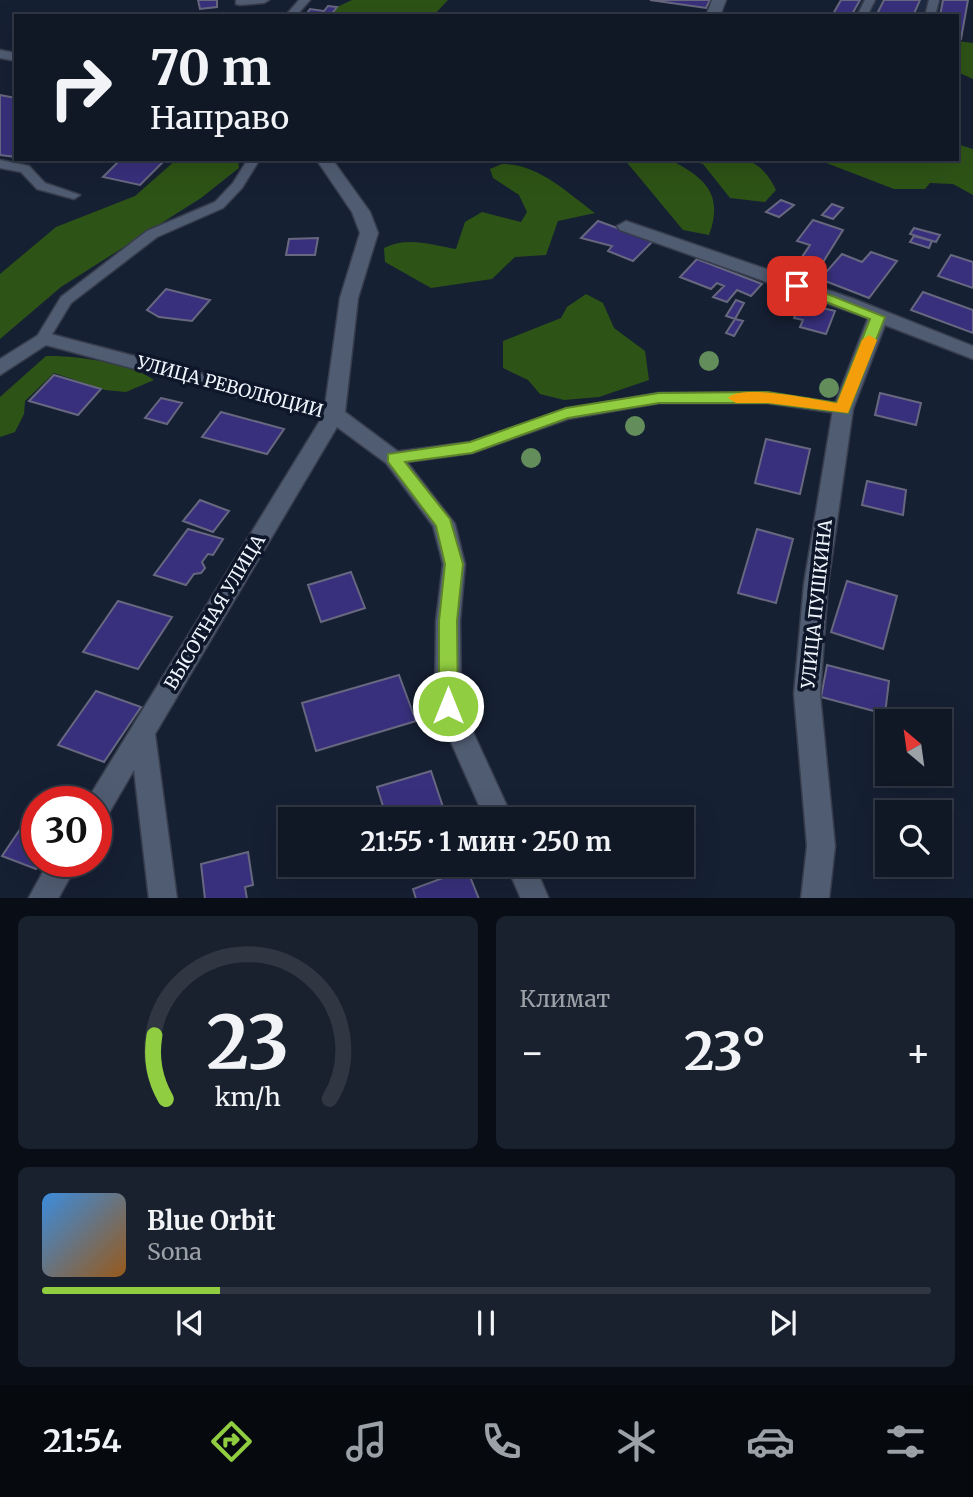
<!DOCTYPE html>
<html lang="ru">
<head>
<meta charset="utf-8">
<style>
  :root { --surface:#101826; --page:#19212e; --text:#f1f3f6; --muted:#9ca0a7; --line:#303743; --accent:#91cd40 }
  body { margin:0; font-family:Merriweather,serif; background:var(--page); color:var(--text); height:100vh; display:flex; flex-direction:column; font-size:26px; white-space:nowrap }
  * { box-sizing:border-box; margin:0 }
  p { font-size:23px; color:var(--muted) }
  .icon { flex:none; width:38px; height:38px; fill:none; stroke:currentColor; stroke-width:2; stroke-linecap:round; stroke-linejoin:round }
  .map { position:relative; height:898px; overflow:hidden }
  .details { display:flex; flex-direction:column; gap:18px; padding:18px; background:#090d15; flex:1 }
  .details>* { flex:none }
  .top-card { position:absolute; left:14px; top:14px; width:945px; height:147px; border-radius:0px; box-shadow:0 7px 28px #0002,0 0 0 2px var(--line); background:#101826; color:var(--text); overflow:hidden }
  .needle { width:46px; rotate:331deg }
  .tools { position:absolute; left:875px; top:709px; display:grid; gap:14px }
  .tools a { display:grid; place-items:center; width:77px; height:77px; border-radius:0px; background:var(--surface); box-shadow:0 7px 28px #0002,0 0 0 2px var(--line); font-size:35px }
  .speed { position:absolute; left:21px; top:786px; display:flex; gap:14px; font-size:35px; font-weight:700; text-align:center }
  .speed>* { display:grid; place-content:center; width:91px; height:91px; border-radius:50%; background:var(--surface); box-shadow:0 7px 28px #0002,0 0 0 2px var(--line); line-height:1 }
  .speed .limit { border:10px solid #d22; background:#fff; color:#111 }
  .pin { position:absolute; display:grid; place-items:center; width:60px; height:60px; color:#fff; margin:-30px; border-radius:14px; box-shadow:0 4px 10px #0006 }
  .me { position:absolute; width:77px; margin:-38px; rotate:0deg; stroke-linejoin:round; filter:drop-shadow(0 0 5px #0008) }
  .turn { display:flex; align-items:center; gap:24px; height:147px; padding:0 21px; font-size:32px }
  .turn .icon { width:91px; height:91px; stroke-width:2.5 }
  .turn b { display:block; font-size:49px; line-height:60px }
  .big { font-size:52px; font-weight:700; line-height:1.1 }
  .details .tile { flex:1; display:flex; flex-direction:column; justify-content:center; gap:10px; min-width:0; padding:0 24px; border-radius:10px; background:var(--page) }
  .details .dial { align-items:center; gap:0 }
  .dial svg { height:182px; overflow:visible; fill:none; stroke:var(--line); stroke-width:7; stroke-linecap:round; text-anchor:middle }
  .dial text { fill:var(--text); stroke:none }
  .song { display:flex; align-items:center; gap:21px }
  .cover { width:84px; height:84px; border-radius:10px; background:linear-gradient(135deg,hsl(210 70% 55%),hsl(30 70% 35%)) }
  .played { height:7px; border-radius:4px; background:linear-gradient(90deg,var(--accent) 20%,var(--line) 20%) }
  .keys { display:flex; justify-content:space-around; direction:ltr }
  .heat { display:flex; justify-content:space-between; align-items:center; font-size:38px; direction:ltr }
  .details .tiles { flex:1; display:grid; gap:18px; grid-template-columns:1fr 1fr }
  .tile:last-child { grid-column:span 2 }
  .trip { position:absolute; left:278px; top:807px; width:416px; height:70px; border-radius:0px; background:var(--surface); box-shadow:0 7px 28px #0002,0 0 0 2px var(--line); font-weight:700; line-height:70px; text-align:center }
  .tab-bar { display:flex; height:112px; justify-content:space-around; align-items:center; background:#060a0f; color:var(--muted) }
  .tab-bar .icon { width:49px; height:49px }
  .tab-bar .selected { color:var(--accent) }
  .tab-bar b { font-size:32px; color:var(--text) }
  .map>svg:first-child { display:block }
  .built { fill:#1e2a42 }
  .forest { fill:#2e5316 }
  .building { fill:#38307c; stroke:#676880; stroke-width:2 }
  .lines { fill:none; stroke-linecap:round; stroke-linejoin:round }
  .service-casing { stroke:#373d4c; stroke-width:3 }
  .minor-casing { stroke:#373d4c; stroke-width:3 }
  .service { fill:#505c72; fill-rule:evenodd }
  .minor { fill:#505c72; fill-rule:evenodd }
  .tree { fill:#638d5b }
  .route { fill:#91cd40; stroke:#5e852a; stroke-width:2 }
  .slow { fill:#f59e0b }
  .labels { text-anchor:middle; stroke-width:7; stroke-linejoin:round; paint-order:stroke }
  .street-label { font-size:18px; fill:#f0f5fd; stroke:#0e1729 }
</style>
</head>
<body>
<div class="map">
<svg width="973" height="899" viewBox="0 0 973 899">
  <rect width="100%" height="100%" fill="#162033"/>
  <path class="built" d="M841,0h127l-7,39 -4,-1v-22h-126z"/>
  <path class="forest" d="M352,0h96l-15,16h-103l7,-9z
    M957,41l16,2v36l-16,-7z
    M957,144l16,5v46l-20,-11 -23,-1 -5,6h-31l-78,-30h141z
    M177,159h61l1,9 -38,30 -140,89 -61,52v-65l56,-47 79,-31z
    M624,159c11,0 34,-4 44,0 37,18 56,35 41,76l-26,-5z
    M685,159c42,0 71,-12 91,31l-11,12 -35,-4 -27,-34z
    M502,164c37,0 64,28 93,49l-37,8 -12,34 -31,2 -23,22 -61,9 -46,-26 -1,-14c24,-12 47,-3 72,1l9,-27 17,-10 39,10 6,-10 -8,-17 -26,-17 -3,-9z
    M586,294l17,9 11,25 31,23 4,29 -50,17 -35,3 -24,-6 -12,-14 -25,-12v-27l58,-23 6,-11z
    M46,356c27,-1 86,7 108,24l-28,12 -21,-2 -51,-17 -29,28 -1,13 -9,18 -15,5v-40z"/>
  <path class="building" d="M198,0h19v7l-17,2z
    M650,0h60l-4,8z
    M841,0h19l-9,16 -18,-2z
    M884,0h36l-7,16h-37z
    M943,0h25l-7,39 -4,-1v-22h-17z
    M328,6l9,1 -7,9h-25l5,-7 14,2z
    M0,95l16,3v59l-16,-2z
    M0,95l16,3v59l-16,-2z
    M121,159h45l-26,26 -37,-8z
    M781,200l13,5 -15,12 -13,-5z
    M832,204l11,4 -10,11 -11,-4z
    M813,220l30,10 -23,37 -20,-7 10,-15 -13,-4z
    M598,221l55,20 -20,20 -25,-10 4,-5 -31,-8z
    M914,228l26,7 -4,7 -26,-8z
    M914,236l18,5 -3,7 -19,-6z
    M318,238l-3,17h-29l3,-16z
    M871,252l26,9 -28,37 -49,-19 22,-25 20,8z
    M951,255l22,7v26l-35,-12z
    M697,259l65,25 -11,12 -14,-6 -10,12 -14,-5 11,-11 -7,-3 -6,6 -31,-12z
    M166,289l44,11 -18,21 -33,-4 -12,-7z
    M923,292l50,18v23l-62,-23z
    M736,300l8,3 -9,16 -9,-3z
    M801,303l34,8 -9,23 -26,-7 3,-7 -9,-2z
    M735,319l8,2 -9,15 -8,-3z
    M54,375l47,14 -23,26 -49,-14z
    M880,393l41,10 -5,22 -41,-10z
    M161,398l21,5 -15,21 -22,-6z
    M221,412l63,17 -17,25 -65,-17z
    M766,439l44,10 -10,45 -45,-11z
    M867,481l39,9 -3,25 -41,-10z
    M200,500l29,11 -16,21 -30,-11z
    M188,529l35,10 -10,16 -5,-1 -6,8 3,6 -4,5 -7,1 -8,11 -32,-10z
    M757,529l36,10 -17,64 -38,-10z
    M351,572l14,36 -44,14 -13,-37z
    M847,581l50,15 -14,53 -52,-17z
    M118,601l54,16 -34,52 -55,-17z
    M827,665l62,16 -4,33 -64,-17z
    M399,675l17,46 -100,30 -14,-48z
    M96,691l45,16 -37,55 -46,-17z
    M431,771l16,48h-60l-10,-32z
    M37,804v57h4l-5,8 -34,-13z
    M248,852l5,33 -8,2 2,12h-42l-4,-35z
    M467,869l12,30h-63l-3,-10z"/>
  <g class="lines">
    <g class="service-casing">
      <path id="service" d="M236,0h33l-5,3 -24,2 -4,-1z
        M299,0h11l-14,16h-11z
        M865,0h10l-8,16h-10z
        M929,0h10l-4,16h-10z
        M248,159h12l-18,29 -19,20 -66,29 -86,66 -23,38h-10l-2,-3 25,-41 86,-66 68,-29 18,-19z
        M0,160l29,6 16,17 35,12 -6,4 -37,-10 -16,-17 -21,-4z
        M659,393h108l76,11 8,5 -8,5 -76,-11h-108l-91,16 -96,34 -79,11 -8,-6 8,-6 78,-10 95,-33z"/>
    </g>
    <g class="minor-casing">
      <path id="minor" d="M712,0h14l-6,16h-14z
        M0,50l16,3v8l-16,-3z
        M316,159h16l38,53 8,21 -20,65 -13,114 55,41 55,71 10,40 -5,57 1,85 52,113h-28l-50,-113 1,-85 7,-57 -10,-38 -47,-63 -49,-36 -182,307 22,165h-28l-15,-129 -28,48 -10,3v-19h-10l235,-383 -275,-74 -46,30v-16l43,-27 282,74 15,-108 20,-65 -8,-21z
        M626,221l228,78 119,47v13l-88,-34 -32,84 -25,175 -8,110 15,152 -6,53h-28l6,-53 -13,-152 10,-110 29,-175 35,-91 -248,-88 -3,-4z
        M49,861h30l-21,38h-30z
        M506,864h28l15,35h-28z"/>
    </g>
    <use href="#service" class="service"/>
    <use href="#minor" class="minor"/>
  </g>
  <g class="tree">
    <circle cx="709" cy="361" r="10"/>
    <circle cx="829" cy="388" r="10"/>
    <circle cx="635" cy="426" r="10"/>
    <circle cx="531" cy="458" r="10"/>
  </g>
  <path class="route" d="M797,282l88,35 -37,96 -80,-10h-109l-91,15 -96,35 -67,9 45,57 13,45 -6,57 1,85 -3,6h-14l-2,-6v-85l6,-57 -9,-38 -48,-64v-8l82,-12 96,-34 93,-15 109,-1 69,11 33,-84 -77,-30v-6z"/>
  <path class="slow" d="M869,335l8,5 -29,73 -80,-10h-32l-8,-5c13,-15 89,2 109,5l25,-63z"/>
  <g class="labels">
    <g class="street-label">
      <text transform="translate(230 387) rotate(15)" y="6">УЛИЦА РЕВОЛЮЦИИ</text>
      <text transform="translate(817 604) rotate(-84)" y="6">УЛИЦА ПУШКИНА</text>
      <text transform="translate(215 612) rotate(-59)" y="6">ВЫСОТНАЯ УЛИЦА</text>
    </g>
  </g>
</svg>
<div class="tools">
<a><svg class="needle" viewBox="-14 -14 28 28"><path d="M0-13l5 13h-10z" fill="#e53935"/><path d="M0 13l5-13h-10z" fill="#9ca0a7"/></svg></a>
<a><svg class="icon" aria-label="search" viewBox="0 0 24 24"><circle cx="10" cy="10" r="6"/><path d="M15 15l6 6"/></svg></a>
</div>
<div class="speed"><div class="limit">30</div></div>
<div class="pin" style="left:797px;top:286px;background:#d93025"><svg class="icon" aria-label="arrive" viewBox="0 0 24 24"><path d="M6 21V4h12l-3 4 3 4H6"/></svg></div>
<svg class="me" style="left:448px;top:706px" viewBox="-20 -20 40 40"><circle r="17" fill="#91cd40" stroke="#fff" stroke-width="3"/><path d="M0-11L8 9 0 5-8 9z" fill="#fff"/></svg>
<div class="trip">21:55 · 1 мин · 250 m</div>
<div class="top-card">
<div class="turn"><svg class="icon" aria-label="right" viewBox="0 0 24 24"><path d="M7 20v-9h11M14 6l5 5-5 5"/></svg><div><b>70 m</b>Направо</div></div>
</div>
</div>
<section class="details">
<div class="tiles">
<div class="tile dial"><svg viewBox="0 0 100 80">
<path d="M14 69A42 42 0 1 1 86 69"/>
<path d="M14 69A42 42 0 0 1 9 41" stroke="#91cd40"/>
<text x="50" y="56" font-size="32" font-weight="700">23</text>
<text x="50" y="72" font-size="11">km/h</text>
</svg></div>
<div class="tile"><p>Климат</p>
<div class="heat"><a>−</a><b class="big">23°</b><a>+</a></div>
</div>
<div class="tile">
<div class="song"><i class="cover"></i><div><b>Blue Orbit</b><p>Sona</p></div></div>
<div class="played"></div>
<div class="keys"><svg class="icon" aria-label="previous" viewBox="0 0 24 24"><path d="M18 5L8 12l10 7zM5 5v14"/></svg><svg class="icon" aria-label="pause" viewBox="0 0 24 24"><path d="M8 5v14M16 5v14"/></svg><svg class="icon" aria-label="next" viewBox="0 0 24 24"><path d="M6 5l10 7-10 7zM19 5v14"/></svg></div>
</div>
</div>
</section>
<nav class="tab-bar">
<b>21:54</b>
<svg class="icon selected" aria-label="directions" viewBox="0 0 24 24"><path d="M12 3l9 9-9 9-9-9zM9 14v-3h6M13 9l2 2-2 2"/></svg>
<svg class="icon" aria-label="music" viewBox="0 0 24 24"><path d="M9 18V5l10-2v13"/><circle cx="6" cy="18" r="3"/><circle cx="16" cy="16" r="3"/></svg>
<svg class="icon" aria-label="phone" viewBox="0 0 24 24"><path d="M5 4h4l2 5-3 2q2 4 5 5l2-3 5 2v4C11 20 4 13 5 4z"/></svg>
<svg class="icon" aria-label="climate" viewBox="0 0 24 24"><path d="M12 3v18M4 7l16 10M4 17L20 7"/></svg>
<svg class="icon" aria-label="car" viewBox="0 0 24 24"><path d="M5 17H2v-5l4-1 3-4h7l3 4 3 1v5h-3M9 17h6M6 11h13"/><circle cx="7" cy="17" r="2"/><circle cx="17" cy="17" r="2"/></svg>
<svg class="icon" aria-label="filters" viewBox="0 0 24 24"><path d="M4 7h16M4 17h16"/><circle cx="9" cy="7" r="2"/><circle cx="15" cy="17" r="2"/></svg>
</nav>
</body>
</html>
